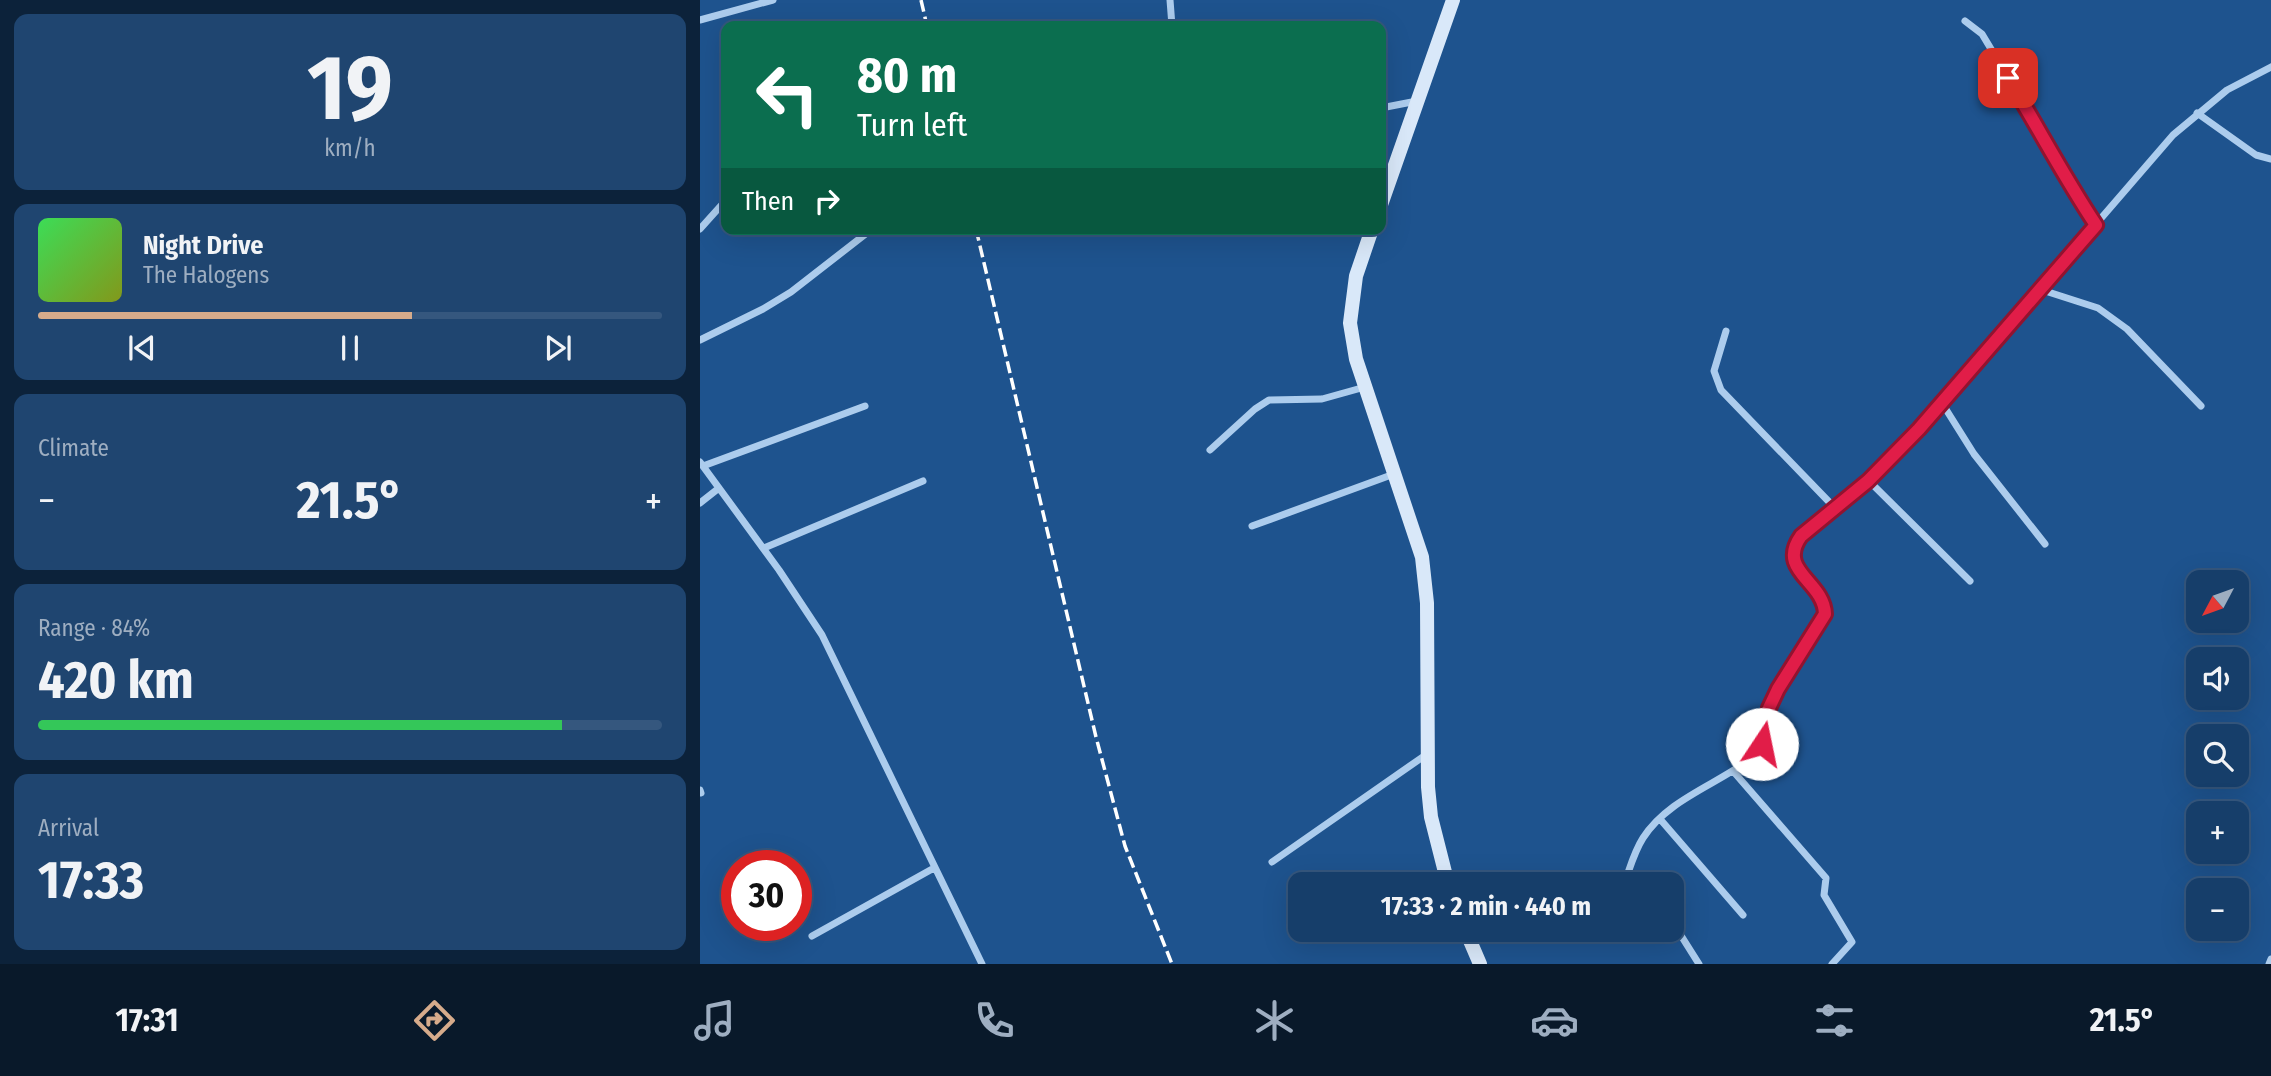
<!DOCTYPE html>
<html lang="en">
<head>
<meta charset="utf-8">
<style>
  :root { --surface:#163e6a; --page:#1f4570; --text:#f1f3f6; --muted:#9eaec1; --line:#35577e; --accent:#d6ab8b }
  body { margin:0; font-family:"Fira Sans Condensed",sans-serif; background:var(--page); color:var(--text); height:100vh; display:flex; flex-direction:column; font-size:26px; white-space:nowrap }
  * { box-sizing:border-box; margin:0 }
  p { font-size:23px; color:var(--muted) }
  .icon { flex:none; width:38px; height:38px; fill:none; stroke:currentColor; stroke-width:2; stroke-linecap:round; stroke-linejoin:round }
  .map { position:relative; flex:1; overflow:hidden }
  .sheet { display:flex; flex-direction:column; gap:14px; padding:14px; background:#0c223a; width:700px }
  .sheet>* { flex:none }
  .guide { position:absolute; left:21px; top:21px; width:665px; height:214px; border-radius:14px; box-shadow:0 7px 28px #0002,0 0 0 2px var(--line); background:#0b6e4f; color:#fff; overflow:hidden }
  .needle { width:46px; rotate:229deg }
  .tools { position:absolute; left:1486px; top:570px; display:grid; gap:14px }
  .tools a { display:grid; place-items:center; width:63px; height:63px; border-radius:14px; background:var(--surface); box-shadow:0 7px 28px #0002,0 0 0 2px var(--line); font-size:35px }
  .speed { position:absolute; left:21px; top:850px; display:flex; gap:14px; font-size:35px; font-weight:700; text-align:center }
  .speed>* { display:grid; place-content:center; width:91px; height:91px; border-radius:50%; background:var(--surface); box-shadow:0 7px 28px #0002,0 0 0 2px var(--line); line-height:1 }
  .speed .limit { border:10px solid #d22; background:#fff; color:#111 }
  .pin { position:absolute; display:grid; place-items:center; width:60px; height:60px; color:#fff; margin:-30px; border-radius:14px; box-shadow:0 4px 10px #0006 }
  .me { position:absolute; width:77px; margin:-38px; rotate:11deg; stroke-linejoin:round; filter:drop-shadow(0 0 5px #0008) }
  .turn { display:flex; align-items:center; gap:24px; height:147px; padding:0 21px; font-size:32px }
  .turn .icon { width:91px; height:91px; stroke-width:2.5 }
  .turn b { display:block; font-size:49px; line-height:60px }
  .then { display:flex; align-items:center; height:66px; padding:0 21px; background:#0003; gap:14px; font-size:26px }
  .big { font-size:52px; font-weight:700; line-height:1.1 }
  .sheet .tile { flex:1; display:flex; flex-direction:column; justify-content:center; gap:10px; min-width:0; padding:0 24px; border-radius:14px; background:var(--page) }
  .sheet .dial { align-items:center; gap:0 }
  .dial b { font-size:91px; line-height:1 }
  .song { display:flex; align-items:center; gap:21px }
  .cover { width:84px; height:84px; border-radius:10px; background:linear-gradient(135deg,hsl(130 70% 55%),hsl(70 70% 35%)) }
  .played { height:7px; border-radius:4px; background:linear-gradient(90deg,var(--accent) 60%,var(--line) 60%) }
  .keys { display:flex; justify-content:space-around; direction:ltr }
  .heat { display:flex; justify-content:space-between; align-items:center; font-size:38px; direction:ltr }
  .charge { height:10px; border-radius:5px; background:linear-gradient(90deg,#34c759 84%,var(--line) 0) }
  .trip { position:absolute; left:588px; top:872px; width:396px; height:70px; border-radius:14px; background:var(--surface); box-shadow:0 7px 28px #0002,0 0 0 2px var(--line); font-weight:700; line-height:70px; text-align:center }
  .dock { display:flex; height:112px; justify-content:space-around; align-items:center; background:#09192a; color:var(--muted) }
  .dock .icon { width:49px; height:49px }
  .dock .active { color:var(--accent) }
  .dock b { font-size:32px; color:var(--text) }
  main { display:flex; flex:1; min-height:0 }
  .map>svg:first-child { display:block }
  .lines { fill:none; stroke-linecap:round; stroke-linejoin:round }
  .street { stroke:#accced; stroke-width:7 }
  .secondary { stroke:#d9e8f9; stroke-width:14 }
  .rail { stroke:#fff; stroke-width:3.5; stroke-dasharray:12 5; stroke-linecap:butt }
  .route-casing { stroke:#92132f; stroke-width:18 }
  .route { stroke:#e11d48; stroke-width:12 }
</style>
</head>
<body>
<main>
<section class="sheet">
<div class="tile dial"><b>19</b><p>km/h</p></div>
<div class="tile">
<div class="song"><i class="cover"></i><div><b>Night Drive</b><p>The Halogens</p></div></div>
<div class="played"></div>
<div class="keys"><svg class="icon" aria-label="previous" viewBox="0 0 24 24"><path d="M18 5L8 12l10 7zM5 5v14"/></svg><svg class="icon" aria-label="pause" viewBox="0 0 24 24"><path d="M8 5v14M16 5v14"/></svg><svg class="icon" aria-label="next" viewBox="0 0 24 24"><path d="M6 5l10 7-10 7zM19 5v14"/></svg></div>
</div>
<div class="tile"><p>Climate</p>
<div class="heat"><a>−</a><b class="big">21.5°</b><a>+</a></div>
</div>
<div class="tile"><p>Range · 84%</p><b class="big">420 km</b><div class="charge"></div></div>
<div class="tile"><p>Arrival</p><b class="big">17:33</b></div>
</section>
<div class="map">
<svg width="1571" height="964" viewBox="0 0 1571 964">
  <rect width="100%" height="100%" fill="#1e538e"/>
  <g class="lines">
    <path class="street" d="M470,0l2,26
      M0,20l73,-20
      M1265,21l17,13 65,108 9,23 40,60
      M681,108l36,-7
      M1497,113l59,42 15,4
      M0,229l26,-29
      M1342,290l56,18 29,21 74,77
      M1026,331l-12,40 7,19 113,117
      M0,340l63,-31 28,-17 81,-63
      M1242,403l32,51 71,90
      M510,450l45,-41 14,-9 53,-1 43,-12
      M0,462l79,108 43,65 160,329
      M3,466l162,-60
      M1168,480l102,101
      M0,503l19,-15
      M552,526l142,-52
      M64,548l159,-67
      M1033,771l93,107 -2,17 28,47 -20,22
      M0,790l1,3
      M960,819l83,96
      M572,862l155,-108
      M924,884c6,-16 10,-32 19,-46 26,-41 80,-55 115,-85l11,-45 9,-19 47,-75c-1,-33 -49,-43 -24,-78l67,-56 51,-51 254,-294 54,-45 44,-23
      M971,911l4,15 24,38
      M112,936l122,-68
      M770,939l53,-10
      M1569,964l2,-5"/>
    <path class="secondary" d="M681,205l72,-205
      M672,229l-16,47 -6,47 6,36 66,198 5,46 1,184 3,30 17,67
      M765,929l15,35"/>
    <path class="rail" d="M221,0l6,26
      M276,229l120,508 29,109 47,118"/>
  </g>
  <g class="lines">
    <g class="route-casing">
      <path id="route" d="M1062,744l7,-36 9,-19 47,-75c-1,-33 -49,-43 -24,-78l67,-55 51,-52 177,-204c-32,-48 -58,-98 -88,-147"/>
    </g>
    <use href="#route" class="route"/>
  </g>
</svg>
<div class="tools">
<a><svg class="needle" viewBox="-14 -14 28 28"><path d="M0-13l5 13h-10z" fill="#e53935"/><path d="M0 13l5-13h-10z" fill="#9eaec1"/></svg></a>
<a><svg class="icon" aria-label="sound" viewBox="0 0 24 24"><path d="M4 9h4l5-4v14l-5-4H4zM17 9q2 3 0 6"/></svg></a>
<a><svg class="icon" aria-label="search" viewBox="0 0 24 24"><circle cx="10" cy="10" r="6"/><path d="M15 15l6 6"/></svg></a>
<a>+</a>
<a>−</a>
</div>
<div class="speed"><div class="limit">30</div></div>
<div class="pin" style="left:1308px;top:78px;background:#d93025"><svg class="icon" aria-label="arrive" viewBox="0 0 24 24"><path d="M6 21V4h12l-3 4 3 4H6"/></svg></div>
<svg class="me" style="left:1062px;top:744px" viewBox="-20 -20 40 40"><circle r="19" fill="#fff"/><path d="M0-13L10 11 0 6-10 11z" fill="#e11d48"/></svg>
<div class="trip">17:33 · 2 min · 440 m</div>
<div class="guide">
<div class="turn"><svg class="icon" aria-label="left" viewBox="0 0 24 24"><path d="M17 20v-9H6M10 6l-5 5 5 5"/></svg><div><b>80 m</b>Turn left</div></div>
<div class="then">Then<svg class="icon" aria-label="right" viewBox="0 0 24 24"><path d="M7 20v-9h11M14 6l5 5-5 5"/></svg></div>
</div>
</div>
</main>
<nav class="dock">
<b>17:31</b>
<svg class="icon active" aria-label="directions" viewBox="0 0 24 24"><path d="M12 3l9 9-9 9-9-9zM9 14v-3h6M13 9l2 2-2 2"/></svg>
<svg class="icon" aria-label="music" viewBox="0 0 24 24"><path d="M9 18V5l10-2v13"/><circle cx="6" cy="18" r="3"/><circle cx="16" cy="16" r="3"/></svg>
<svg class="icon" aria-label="phone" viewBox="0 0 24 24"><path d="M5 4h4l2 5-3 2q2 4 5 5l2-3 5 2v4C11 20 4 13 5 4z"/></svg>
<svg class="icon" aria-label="climate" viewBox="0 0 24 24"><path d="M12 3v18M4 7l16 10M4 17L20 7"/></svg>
<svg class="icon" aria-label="car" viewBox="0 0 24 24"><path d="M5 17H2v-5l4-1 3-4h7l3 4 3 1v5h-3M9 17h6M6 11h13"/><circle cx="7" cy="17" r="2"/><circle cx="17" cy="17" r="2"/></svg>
<svg class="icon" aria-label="filters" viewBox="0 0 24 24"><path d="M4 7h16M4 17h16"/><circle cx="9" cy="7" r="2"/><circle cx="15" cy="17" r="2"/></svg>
<b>21.5°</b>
</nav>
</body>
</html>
